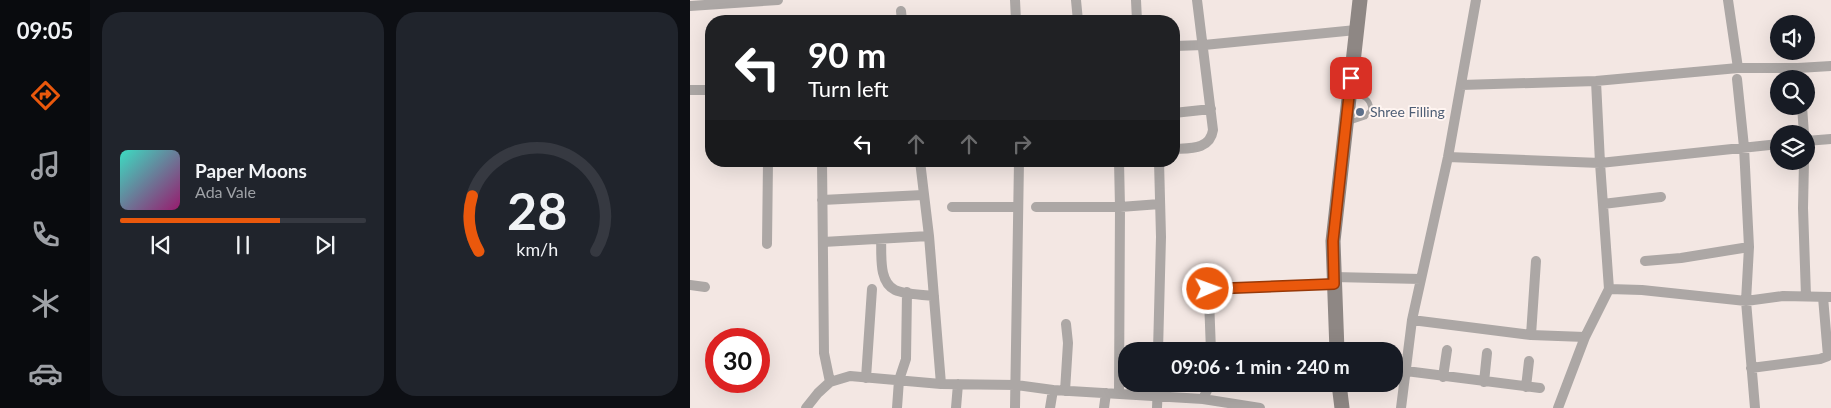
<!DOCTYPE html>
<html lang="en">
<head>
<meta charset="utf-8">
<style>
  :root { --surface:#171b24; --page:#20242c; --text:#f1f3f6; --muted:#9ea1a6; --line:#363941; --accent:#ea580c }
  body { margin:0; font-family:Lato,sans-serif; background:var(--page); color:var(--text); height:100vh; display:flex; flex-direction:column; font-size:19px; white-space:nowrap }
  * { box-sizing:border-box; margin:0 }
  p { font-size:16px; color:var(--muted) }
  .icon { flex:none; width:28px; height:28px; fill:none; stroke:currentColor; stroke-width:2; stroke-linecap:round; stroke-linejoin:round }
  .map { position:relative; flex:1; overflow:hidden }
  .panel { display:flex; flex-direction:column; gap:12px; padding:12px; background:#0d0f14; width:600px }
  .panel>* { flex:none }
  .banner { position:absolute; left:15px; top:15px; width:475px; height:152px; border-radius:20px; box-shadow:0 5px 20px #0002; background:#202124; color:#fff; overflow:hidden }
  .tools { position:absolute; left:1080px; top:15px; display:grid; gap:10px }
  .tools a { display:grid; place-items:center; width:45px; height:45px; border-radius:50%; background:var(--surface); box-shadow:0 5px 20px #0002; font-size:25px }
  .speed { position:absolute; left:15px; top:328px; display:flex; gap:10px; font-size:25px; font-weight:700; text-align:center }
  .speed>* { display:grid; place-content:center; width:65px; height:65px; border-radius:50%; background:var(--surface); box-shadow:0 5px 20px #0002; line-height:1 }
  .speed .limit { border:8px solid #d22; background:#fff; color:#111 }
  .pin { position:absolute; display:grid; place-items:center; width:42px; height:42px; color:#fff; margin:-21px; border-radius:10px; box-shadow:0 2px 8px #0006 }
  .me { position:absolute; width:55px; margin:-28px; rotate:88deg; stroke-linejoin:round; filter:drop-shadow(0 0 4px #0008) }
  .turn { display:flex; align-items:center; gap:18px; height:105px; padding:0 20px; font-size:22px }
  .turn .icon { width:65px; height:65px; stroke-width:2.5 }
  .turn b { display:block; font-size:35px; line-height:42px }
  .lanes { display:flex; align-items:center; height:48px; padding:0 20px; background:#0003; justify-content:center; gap:25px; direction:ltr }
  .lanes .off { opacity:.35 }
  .panel .card { flex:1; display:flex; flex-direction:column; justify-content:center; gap:8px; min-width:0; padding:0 18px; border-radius:20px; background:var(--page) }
  .panel .dial { align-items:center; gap:0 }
  .dial svg { height:130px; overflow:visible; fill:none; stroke:var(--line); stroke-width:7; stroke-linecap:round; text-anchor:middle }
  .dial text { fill:var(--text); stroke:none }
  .song { display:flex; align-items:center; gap:15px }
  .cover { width:60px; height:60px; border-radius:8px; background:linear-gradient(135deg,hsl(170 70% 55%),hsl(320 70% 35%)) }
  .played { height:5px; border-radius:2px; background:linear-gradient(90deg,var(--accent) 65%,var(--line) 65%) }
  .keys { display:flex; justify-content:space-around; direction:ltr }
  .panel .tiles { flex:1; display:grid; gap:12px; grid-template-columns:repeat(2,1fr) }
  .trip { position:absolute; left:428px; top:342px; width:285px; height:50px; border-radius:20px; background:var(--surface); box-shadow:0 5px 20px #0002; font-weight:700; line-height:50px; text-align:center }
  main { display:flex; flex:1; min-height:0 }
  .menu { display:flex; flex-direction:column; width:90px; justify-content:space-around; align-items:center; background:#090b0e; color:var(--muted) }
  .menu .icon { width:35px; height:35px }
  .menu .current { color:var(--accent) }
  .menu b { font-size:22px; color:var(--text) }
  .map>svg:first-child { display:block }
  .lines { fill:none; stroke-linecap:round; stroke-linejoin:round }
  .lane { stroke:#aca7a5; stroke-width:5 }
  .street { stroke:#aca7a5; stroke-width:10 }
  .secondary { stroke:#8e8784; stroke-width:15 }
  .route-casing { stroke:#983908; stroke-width:12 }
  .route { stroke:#ea580c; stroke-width:9 }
  .service-dot { fill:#5c6f8a; stroke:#fff5f1; stroke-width:2 }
  .labels { text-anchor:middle; stroke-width:4; stroke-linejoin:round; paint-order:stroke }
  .service-label { font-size:14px; fill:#4e5e75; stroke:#fff5f1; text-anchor:start }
</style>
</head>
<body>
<main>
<nav class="menu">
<b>09:05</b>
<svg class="icon current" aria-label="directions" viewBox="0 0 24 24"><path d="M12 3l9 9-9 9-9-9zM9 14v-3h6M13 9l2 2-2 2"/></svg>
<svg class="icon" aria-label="music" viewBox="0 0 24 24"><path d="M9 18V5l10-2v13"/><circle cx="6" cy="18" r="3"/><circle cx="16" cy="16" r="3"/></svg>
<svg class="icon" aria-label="phone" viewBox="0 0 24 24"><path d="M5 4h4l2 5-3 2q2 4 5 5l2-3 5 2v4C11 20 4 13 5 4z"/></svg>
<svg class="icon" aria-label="climate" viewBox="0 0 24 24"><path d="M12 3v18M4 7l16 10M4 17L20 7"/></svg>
<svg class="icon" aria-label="car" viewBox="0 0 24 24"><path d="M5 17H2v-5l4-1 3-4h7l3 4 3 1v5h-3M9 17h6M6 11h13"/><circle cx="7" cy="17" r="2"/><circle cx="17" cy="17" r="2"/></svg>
</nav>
<section class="panel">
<div class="tiles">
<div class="card">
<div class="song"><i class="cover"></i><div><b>Paper Moons</b><p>Ada Vale</p></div></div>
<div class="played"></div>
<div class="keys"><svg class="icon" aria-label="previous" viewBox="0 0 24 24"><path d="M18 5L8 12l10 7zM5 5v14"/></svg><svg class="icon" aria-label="pause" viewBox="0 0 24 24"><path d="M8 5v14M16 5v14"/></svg><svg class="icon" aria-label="next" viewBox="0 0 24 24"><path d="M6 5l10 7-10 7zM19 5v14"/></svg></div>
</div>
<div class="card dial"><svg viewBox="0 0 100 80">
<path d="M14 69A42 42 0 1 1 86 69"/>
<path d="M14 69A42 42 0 0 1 10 35" stroke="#ea580c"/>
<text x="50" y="56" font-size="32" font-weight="700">28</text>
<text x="50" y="72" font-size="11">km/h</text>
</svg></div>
</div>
</section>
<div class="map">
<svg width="1141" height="408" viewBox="0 0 1141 408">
  <rect width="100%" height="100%" fill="#f3e7e3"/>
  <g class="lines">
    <path class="lane" d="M660,122l15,-5 6,-7c-1,-12 -7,-14 -19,-16"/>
    <path class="street" d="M325,0l1,21
      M386,0l2,21
      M446,0l1,21
      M1038,0l10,68
      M0,6l88,-6
      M211,11l1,10
      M484,46l30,-1 152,-15
      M1108,68l33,-2
      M1047,79l7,68 5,100
      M906,81l4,82 179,-19
      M771,85l135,-4 142,-13h60l1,11
      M0,90h21
      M1112,106l2,28
      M484,113l37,-4
      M1116,141l25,-2
      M484,149c16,-1 36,1 39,-19l-16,-130
      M758,157l152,6 9,126 33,1 104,11 37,-5 48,1
      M132,161l2,192 6,29
      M230,161l9,75 12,148
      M429,161l1,46 40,-3
      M1114,161l-1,47 3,88
      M132,200l101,-5
      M913,204l58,-7
      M262,207h66
      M346,207h84l-1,187
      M191,239c1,15 -3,43 14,51 9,4 28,5 39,6
      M133,242l106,-6
      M77,244l1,-83
      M955,261l36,-3 68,-11 -3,54 9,107
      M518,273l3,78
      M644,277l87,2
      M0,285l15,2
      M518,289l126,-5
      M722,320l119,15 54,2
      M841,335l5,-74
      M468,351l3,-114 -2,-76
      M1061,368l69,-9 8,-3 -5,-59
      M716,371l134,17
      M753,377l4,-27
      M176,378l6,-89
      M794,382l3,-29
      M836,387l3,-26
      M375,391l3,-48 -2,-19
      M513,399l7,-15
      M116,408l12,-15 12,-11 20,-6 91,8 75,1 37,5 150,9 57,9
      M207,408l2,-28 7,-21 1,-67
      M266,408l2,-24
      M325,408l4,-247
      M360,408l3,-18
      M414,408l2,-15
      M467,408l1,-24
      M711,408l11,-88 36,-163 28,-157
      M868,408l27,-71 24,-48"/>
    <path class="secondary" d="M647,351l-4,-110 27,-241
      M649,384l3,24"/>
  </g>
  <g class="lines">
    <g class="route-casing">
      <path id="route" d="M518,289l126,-5 -1,-43 18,-163"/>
    </g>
    <use href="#route" class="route"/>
  </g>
  <circle class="service-dot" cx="670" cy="112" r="5"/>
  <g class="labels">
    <g class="service-label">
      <text x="680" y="117">Shree Filling</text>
    </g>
  </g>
</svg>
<div class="tools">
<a><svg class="icon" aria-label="sound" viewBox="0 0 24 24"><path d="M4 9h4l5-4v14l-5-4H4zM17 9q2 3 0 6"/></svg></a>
<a><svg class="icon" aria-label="search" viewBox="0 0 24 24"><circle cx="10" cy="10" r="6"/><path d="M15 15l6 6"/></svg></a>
<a><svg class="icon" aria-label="layers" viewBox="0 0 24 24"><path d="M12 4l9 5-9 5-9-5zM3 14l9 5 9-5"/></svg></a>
</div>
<div class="speed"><div class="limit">30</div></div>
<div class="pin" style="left:661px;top:78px;background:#d93025"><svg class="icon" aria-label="arrive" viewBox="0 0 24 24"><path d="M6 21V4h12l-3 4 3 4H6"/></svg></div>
<svg class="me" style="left:518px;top:289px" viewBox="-20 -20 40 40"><circle r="17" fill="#ea580c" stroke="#fff" stroke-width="3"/><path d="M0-11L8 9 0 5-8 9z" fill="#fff"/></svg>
<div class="trip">09:06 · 1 min · 240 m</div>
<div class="banner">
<div class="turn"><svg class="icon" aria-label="left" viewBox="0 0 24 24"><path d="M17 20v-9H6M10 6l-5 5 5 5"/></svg><div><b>90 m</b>Turn left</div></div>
<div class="lanes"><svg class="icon" aria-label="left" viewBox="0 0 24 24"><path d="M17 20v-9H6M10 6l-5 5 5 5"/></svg><svg class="icon off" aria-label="ahead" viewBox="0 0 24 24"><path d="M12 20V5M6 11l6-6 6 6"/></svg><svg class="icon off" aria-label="ahead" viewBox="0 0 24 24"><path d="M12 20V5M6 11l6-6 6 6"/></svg><svg class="icon off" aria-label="right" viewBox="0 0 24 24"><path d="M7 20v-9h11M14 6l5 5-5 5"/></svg></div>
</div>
</div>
</main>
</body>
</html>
